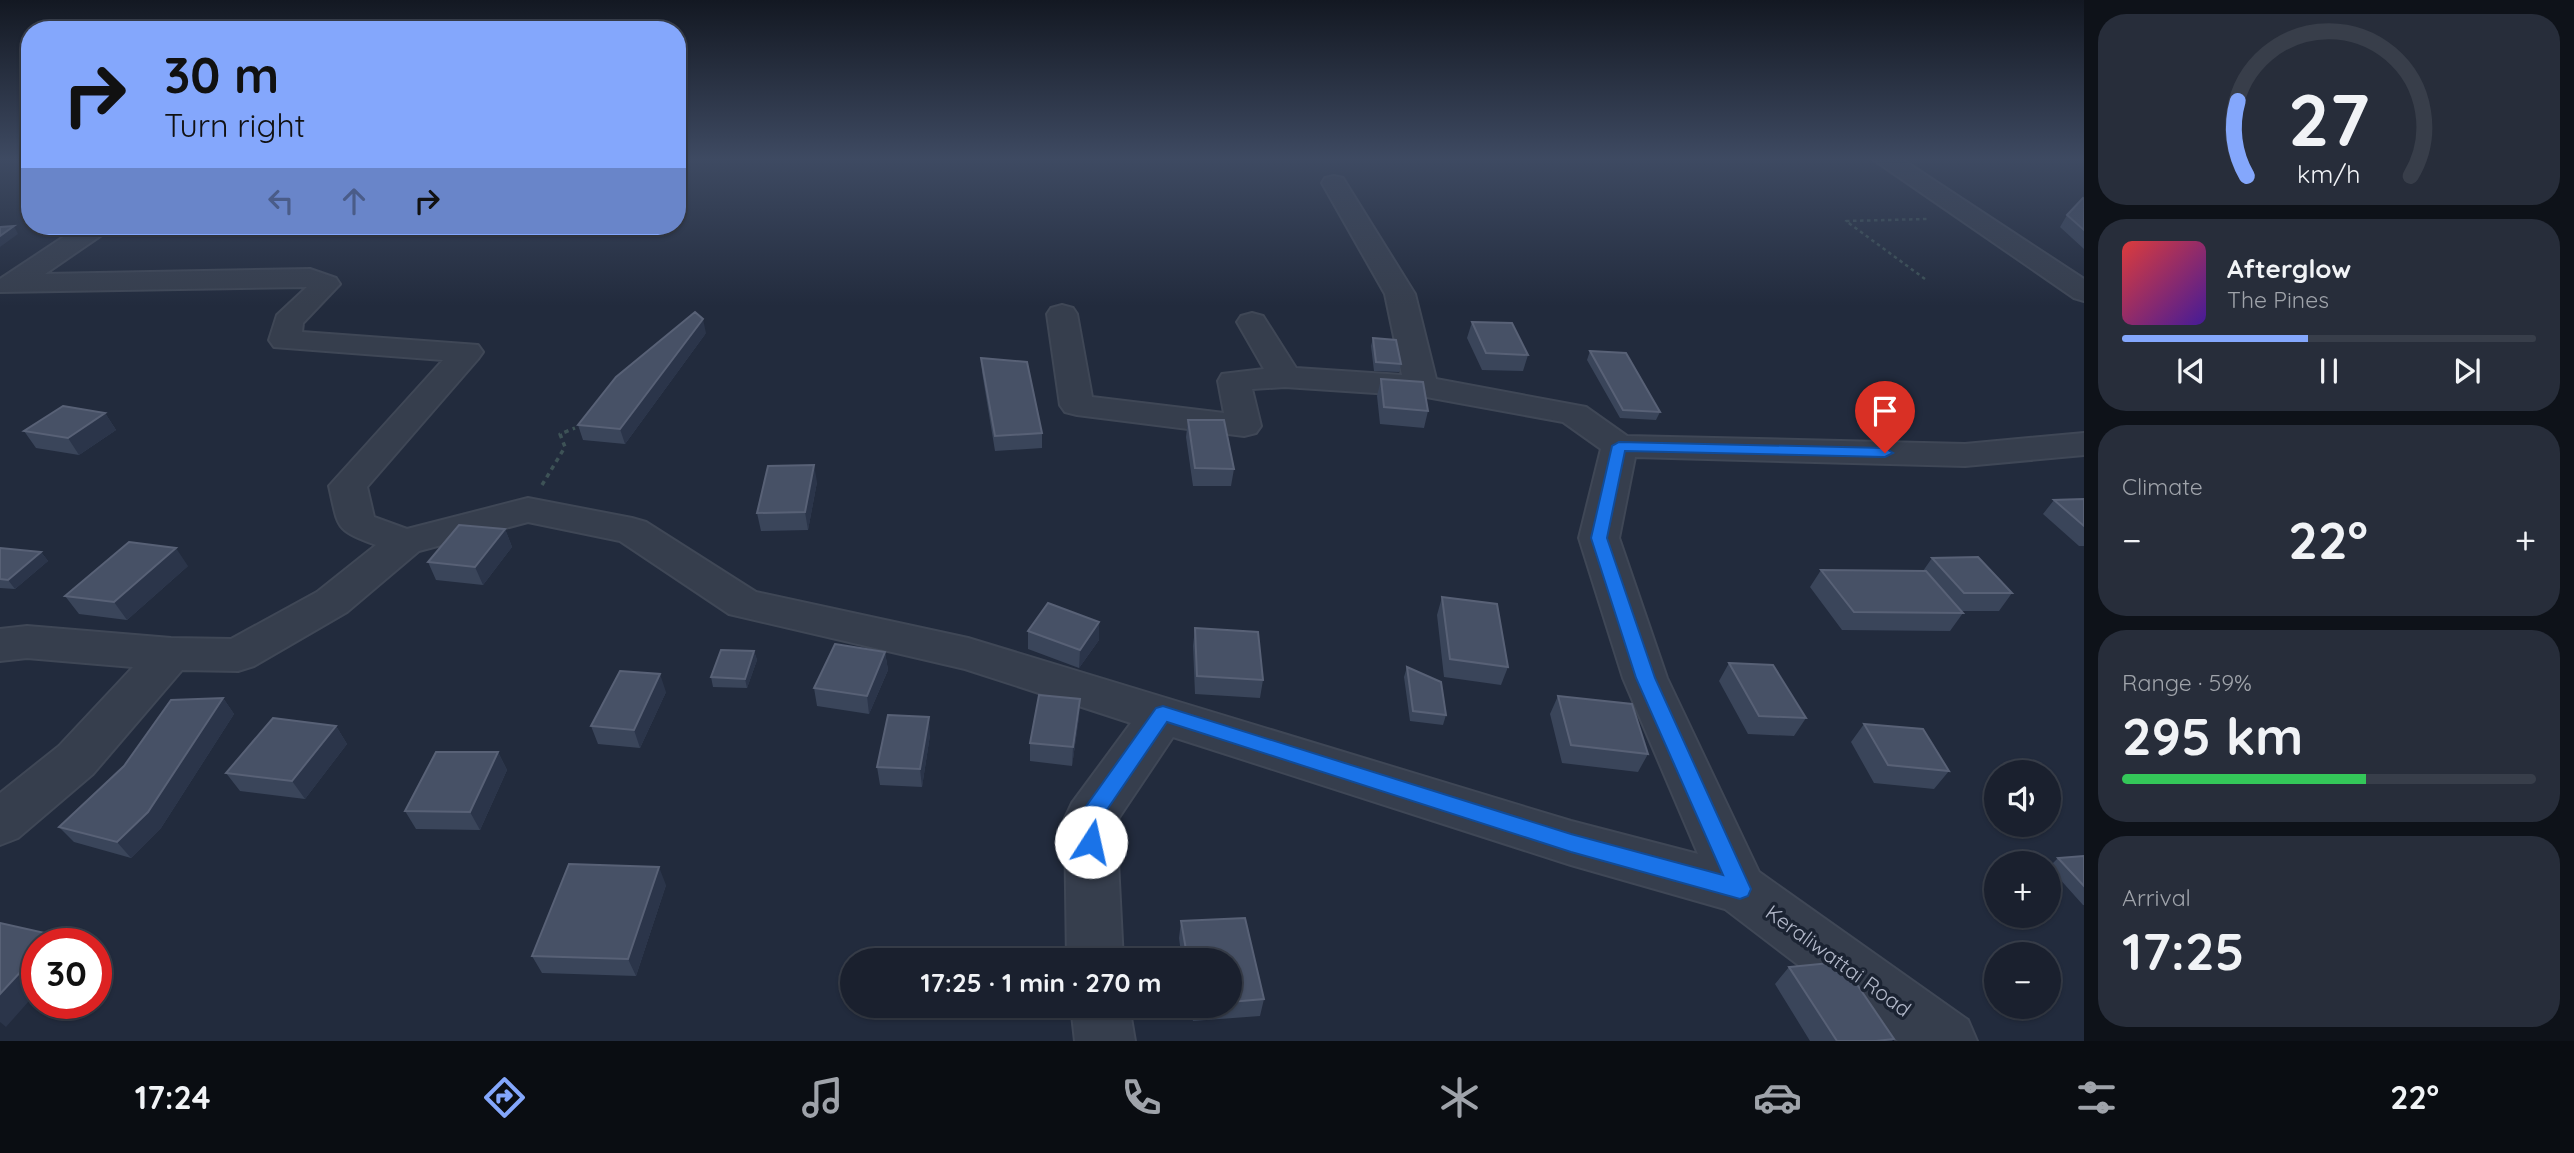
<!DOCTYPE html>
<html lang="en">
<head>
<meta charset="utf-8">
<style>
  :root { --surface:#1a202e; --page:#272d3a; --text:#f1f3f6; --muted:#9fa3aa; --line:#383e4a; --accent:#84a7fc }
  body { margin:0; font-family:Quicksand,sans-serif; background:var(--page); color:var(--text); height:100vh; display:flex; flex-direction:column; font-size:26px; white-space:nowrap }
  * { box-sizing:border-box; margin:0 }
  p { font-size:23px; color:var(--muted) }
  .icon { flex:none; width:38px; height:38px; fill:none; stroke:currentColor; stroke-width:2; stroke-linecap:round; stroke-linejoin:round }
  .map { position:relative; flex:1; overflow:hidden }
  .panel { display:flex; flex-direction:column; gap:14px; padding:14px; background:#0e1219; width:490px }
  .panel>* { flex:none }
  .top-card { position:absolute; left:21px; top:21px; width:665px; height:214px; border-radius:28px; box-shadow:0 2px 5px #0004,0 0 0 2px var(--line); background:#84a7fc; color:#111; overflow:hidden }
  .buttons { position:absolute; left:1984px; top:760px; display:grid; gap:14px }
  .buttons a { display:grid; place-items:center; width:77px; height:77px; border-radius:50%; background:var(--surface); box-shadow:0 2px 5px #0004,0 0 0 2px var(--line); font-size:35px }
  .speed { position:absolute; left:21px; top:928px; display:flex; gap:14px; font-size:35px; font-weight:700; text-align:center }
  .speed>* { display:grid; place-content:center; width:91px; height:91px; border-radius:50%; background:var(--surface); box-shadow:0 2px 5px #0004,0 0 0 2px var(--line); line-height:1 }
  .speed .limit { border:10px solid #d22; background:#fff; color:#111 }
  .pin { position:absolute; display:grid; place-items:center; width:60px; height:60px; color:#fff; margin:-72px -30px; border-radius:50% 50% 50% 0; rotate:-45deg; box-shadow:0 0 7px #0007 }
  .pin .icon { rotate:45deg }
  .me { position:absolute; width:77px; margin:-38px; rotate:10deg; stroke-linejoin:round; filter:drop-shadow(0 0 5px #0008) }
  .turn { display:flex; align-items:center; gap:24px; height:147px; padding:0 28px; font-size:32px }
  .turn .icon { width:91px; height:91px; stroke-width:2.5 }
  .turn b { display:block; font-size:49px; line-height:60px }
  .lanes { display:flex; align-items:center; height:66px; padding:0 28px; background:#0003; justify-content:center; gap:35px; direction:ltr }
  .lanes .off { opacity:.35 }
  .big { font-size:52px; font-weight:700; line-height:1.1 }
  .panel .card { flex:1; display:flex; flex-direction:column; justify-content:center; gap:10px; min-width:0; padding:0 24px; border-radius:28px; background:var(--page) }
  .panel .dial { align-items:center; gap:0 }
  .dial svg { height:182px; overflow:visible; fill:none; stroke:var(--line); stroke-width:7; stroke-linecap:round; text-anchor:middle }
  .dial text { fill:var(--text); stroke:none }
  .song { display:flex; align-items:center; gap:21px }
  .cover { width:84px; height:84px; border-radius:10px; background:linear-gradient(135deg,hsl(0 70% 55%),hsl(260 70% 35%)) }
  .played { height:7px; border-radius:4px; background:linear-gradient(90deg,var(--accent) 45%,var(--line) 45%) }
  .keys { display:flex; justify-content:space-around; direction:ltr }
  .heat { display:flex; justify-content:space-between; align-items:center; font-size:38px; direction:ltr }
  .charge { height:10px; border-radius:5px; background:linear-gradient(90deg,#34c759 59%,var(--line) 0) }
  .trip { position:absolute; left:840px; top:948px; width:402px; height:70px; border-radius:35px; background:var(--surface); box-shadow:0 2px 5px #0004,0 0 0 2px var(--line); font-weight:700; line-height:70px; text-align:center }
  .dock { display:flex; height:112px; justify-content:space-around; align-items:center; background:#0a0d12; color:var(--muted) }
  .dock .icon { width:49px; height:49px }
  .dock .selected { color:var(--accent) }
  .dock b { font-size:32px; color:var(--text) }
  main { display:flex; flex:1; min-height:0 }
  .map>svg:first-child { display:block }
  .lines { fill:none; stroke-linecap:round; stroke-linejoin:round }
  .street-casing { stroke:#3f4756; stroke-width:4 }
  .path-far1 { stroke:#3d5256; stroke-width:2.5; stroke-dasharray:3.5 3.5; stroke-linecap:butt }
  .path { stroke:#3d5256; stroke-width:3.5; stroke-dasharray:4.5 4.5; stroke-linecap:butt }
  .street { fill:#363e4d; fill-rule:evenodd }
  .wall { fill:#3a455a }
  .shaded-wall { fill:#2b354a }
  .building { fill:#475166; stroke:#586176; stroke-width:2 }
  .route { fill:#1a73e8; stroke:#114b97; stroke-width:2 }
  .labels { text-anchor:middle; stroke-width:7; stroke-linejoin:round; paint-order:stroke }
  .street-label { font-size:21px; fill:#b2b8c9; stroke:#1b2332 }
</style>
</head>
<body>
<main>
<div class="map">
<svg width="2084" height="1041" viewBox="0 0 2084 1041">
  <rect width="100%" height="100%" fill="#222b3d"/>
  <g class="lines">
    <g class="street-casing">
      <path id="street" d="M1874,160h29l181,119v22l-10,-3z
        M1334,176l9,2 3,5 69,111 21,85 150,28 41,29 338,8 119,-11v22l-119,11 -330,-9 -16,81 48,140 92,194 209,148 9,21h-79l-173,-132 -154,-44 -398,-128 -57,85 7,139h-56l-2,-143 7,-15 59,-80 -166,-54 -236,-55 -109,-73 -92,-19 -109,29 -72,61 -93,54 -16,5 -56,-1 -89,104 -75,64 -18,7v-52l59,-47 74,-79 -106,-9 -27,3v-32l27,-3 144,12 60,1 86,-47 59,-47c-42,-16 -37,-16 -47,-59l114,-126 -169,-13 -5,-7 8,-25 30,-28 -307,5v-13l80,-53h30l-4,6 -61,42 265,-5 26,9 4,6 -37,39 -1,9 176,13 5,7 -5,7 -111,128 7,30 33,12 121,-31 104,20 14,4 110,70 212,46 603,183 127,33 -75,-176 -44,-140 22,-89 -38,-27 -142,-26 -136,-9 -33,2 9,37 -5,7 -12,3 -167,-21 -12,-3 -5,-7 -13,-91 4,-6 11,-3 11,3 4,6 15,83 132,16 -6,-32 4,-7 42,-5 -27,-47 4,-6 11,-3 11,3 33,52 106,7 -17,-81 -63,-111 3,-5z
        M1071,1006h58l6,35h-60z"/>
    </g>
    <path class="path-far1" d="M1925,279l-79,-58 81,-2"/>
    <path class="path" d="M542,485l23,-38 -5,-13 15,-6"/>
    <use href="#street" class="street"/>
  </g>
  <path class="wall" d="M2084,199v50l-24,-22 7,-12z
    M1472,322l56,33 -5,16 -41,-1 -15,-32z
    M706,333l-81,111 -42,-4 -5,-15z
    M1373,338l28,26 -2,8 -25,-1 -3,-25z
    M1590,351l70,61 -4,8 -36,-2 -33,-58z
    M981,358l61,75v15l-47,3 -13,-79z
    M1381,379l47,32 -4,17 -44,-4 -3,-28z
    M105,413l11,17 -37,25 -43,-7 -12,-17z
    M1188,420l46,49 -3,17h-38l-7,-49z
    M817,482l-9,48 -47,1 -4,-18z
    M2084,499v47h-5l-36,-32 11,-14z
    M505,529l7,18 -29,38 -47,-5 -8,-18z
    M0,548l41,4 7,9 -33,28 -15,-1z
    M1932,558l80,35 -13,18h-38l2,2 -13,18 -108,-1 -32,-43 11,-17 102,1z
    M188,566l-61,54 -48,-6 -14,-18z
    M1442,597l66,70 -7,18 -57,-8 -7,-62z
    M1099,622v18l-20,28 -51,-19v-18z
    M1195,628l68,52 -3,18 -65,-4 -2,-48z
    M754,651l3,9 -10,28 -34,-1 -2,-10z
    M885,652l3,18 -19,44 -52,-8 -3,-18z
    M1729,663l77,55 -12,18 -46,-2 -29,-53z
    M1407,667l39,48 -3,10 -33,-4 -6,-44z
    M666,692l-26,56 -42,-4 -7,-18z
    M1558,696l90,58 -10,18 -76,-9 -12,-49z
    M223,698l11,16 -73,114 -30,30 -57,-16 -15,-15z
    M1080,699l-1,18 -7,49 -42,-5v-18z
    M1864,724l85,47 -15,18 -60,-6 -23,-41z
    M336,726l11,18 -42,55 -65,-8 -14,-18z
    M930,735l-8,52 -42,-2 -3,-18z
    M498,752l9,18 -27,60 -64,-1 -11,-18z
    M2084,856v49h-1l-34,-38 9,-9z
    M666,885l-30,91 -94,-3 -10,-17z
    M1245,918l19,81 -4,17 -67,5 -3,-15h40v-45h-48l-3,-23 2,-17z
    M1789,967l105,72 -2,2h-82l-35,-57z"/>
  <path class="shaded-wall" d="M14,226l4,8 -18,13v-11z
    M703,319l3,14 -81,111 -5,-15z
    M105,413l11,17 -37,25 -11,-17z
    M814,465l3,17 -9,48 -3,-18z
    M505,529l7,18 -29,38 -8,-18z
    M176,548l12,18 -61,54 -13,-18z
    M41,552l7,9 -33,28 -7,-9z
    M1099,622v18l-20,28 1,-18z
    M754,651l3,9 -10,28 -2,-9z
    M885,652l3,18 -19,44 -2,-18z
    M660,674l6,18 -26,56 -6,-18z
    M223,698l11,16 -73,114 -30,30 -14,-16z
    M1080,699l-1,18 -7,49 1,-19z
    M929,717l1,18 -8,52 -2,-18z
    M336,726l11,18 -42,55 -13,-18z
    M498,752l9,18 -27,60 -10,-18z
    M659,867l7,18 -30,91 -8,-17z
    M54,935l9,8h-16z
    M37,954v38l-31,35 -6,-5v-28z"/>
  <path class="building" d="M2083,198l1,1v31l-17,-15z
    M14,226l-14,10v-9z
    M695,312l8,7 -83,110 -42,-4 38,-48z
    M1472,322l40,1 16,32 -42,-2z
    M1373,338l23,2 5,24 -25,-2z
    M1590,351l36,2 34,59 -37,-2z
    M981,358l46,4 15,71 -47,3z
    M1381,379l42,3 5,29 -44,-4z
    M63,406l42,7 -37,25 -44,-7z
    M1188,420h36l10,49 -39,-1z
    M814,465l-9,47 -48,1 11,-47z
    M2084,499v27l-30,-26z
    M459,525l46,4 -30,38 -47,-5z
    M129,542l47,6 -62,54 -49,-6z
    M0,548l41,4 -33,28 -8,-1z
    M1978,557l34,36h-48l-32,-35z
    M1821,570l105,1 37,42 -109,-1z
    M1442,597l55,7 11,63 -58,-8z
    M1048,603l51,19 -19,28 -52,-19z
    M1195,628l63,4 5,48 -66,-4z
    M835,644l50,8 -18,44 -53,-8z
    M721,650l33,1 -9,28 -34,-2z
    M1729,663l44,2 33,53 -47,-2z
    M1407,667l34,15 5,33 -33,-4z
    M620,671l40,3 -26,56 -43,-4z
    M1039,695l41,4 -7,48 -43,-4z
    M1558,696l74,8 16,50 -77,-9z
    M223,698l-75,114 -31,30 -58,-15 65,-61 47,-66z
    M888,715l41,2 -9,52 -43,-2z
    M273,718l63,8 -44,55 -66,-8z
    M1864,724l59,5 26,42 -61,-6z
    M436,752h62l-28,60 -65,-1z
    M2084,856v30l-26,-28z
    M569,864l90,3 -31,92 -96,-3z
    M1245,918l19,81 -34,3v-41h-42l-7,-40z
    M0,923l54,12 -7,8h-10v11l-37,40z
    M1830,963l26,20 38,56 -18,2h-39l-48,-74z"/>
  <linearGradient id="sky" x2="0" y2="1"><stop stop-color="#131822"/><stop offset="0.52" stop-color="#3e4a62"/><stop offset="1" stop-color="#3e4a62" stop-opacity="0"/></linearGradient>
  <rect width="2084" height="306" fill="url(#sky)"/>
  <path class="route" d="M1619,442l266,6 8,5 -8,4 -260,-6 -18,87 48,140 96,211 -3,7 -8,3 -169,-47 -404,-130 -67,98 1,22 -3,7 -7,2 -8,-2 -4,-31 3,-6 74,-104 7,-2 408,128 152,41 -87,-197 -45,-140 21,-92z"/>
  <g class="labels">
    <g class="street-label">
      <text transform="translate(1838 961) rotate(36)" y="7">Keraliwattai Road</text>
    </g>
  </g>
</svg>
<div class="buttons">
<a><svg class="icon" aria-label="sound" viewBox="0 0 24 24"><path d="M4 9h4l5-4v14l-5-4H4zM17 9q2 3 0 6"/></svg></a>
<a>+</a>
<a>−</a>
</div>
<div class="speed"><div class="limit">30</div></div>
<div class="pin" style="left:1885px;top:453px;background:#d93025"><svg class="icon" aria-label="arrive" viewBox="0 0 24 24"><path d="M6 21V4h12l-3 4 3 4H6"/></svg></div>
<svg class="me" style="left:1091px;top:842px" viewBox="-20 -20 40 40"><circle r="19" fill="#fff"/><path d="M0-13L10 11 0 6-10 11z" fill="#1a73e8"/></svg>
<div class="trip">17:25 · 1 min · 270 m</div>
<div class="top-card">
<div class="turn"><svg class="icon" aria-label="right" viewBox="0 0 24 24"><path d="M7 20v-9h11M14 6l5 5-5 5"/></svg><div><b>30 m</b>Turn right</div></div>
<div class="lanes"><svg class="icon off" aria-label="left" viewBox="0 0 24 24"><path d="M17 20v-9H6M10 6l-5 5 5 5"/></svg><svg class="icon off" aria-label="ahead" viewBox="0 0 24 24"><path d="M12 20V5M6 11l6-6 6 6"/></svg><svg class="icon" aria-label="right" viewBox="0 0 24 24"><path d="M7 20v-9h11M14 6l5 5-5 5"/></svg></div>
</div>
</div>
<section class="panel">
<div class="card dial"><svg viewBox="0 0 100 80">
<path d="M14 69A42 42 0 1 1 86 69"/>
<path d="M14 69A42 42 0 0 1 10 36" stroke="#84a7fc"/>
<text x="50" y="56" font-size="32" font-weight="700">27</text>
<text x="50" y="72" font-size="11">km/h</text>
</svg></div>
<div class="card">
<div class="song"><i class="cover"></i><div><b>Afterglow</b><p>The Pines</p></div></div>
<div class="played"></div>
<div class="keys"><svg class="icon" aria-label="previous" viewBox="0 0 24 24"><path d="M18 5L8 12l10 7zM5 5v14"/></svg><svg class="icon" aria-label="pause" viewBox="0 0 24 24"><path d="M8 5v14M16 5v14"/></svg><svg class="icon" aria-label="next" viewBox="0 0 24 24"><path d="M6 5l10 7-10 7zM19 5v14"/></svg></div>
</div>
<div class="card"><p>Climate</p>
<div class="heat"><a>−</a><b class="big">22°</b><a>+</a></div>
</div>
<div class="card"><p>Range · 59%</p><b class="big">295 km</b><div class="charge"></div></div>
<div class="card"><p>Arrival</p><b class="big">17:25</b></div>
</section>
</main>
<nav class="dock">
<b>17:24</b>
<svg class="icon selected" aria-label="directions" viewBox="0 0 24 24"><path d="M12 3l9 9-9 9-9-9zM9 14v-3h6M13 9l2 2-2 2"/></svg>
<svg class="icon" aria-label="music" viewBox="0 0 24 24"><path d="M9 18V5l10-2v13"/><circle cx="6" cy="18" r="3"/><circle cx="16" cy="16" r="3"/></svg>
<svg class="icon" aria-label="phone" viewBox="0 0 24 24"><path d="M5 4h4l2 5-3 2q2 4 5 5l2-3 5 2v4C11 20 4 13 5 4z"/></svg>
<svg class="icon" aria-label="climate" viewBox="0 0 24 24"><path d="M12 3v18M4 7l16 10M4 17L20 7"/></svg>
<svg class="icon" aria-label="car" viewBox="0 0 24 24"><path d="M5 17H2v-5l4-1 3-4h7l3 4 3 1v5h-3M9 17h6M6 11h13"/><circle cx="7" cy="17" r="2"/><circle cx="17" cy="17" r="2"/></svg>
<svg class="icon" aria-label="filters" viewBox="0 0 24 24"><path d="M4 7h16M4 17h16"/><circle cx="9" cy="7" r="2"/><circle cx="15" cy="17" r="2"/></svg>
<b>22°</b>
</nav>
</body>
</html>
